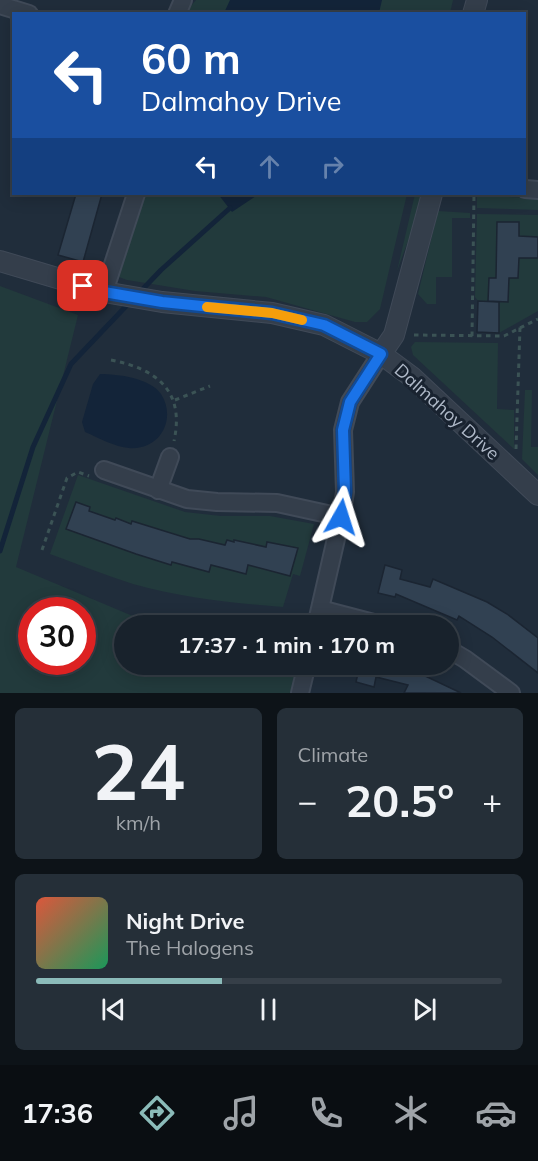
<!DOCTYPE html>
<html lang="en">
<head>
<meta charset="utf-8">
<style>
  :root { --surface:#18222c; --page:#252f38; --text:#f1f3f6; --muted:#9fa4a9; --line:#363f48; --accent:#8bbbb9 }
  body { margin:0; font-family:Mulish,sans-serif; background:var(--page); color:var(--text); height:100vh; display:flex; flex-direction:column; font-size:22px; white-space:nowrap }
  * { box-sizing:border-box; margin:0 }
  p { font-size:20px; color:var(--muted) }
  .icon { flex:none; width:33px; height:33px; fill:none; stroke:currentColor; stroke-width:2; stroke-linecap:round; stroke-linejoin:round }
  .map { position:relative; height:693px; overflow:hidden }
  .panel { display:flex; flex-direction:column; gap:15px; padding:15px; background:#0d1318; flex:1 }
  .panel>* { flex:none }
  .top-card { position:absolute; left:12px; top:12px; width:514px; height:183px; border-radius:0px; box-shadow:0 3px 15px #0003,0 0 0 2px var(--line); background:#1a4fa0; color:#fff; overflow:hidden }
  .speed { position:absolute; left:18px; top:597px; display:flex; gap:12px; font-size:30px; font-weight:700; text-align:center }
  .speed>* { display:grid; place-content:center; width:78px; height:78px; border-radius:50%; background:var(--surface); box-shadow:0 3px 15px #0003,0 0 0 2px var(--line); line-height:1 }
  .speed .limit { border:9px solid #d22; background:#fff; color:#111 }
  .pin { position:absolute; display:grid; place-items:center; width:51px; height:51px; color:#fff; margin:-26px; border-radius:12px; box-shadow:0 3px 9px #0006 }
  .me { position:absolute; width:66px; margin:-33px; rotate:6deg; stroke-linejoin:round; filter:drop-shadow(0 0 4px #0008) }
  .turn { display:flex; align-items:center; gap:21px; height:126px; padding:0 30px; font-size:27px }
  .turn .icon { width:78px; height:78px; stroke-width:2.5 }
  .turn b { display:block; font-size:42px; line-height:51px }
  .lanes { display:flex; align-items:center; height:57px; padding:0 30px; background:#0003; justify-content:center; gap:30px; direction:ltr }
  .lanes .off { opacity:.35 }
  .big { font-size:45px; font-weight:700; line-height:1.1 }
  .panel .tile { flex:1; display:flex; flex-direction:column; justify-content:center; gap:9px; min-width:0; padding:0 21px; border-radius:9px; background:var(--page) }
  .panel .dial { align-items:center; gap:0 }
  .dial b { font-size:78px; line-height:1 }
  .song { display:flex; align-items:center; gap:18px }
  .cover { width:72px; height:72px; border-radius:9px; background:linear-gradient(135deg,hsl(10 70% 55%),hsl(150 70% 35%)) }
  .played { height:6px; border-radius:3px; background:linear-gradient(90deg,var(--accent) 40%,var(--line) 40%) }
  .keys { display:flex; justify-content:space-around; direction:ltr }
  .heat { display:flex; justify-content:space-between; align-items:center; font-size:33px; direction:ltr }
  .panel .tiles { flex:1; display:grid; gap:15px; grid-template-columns:1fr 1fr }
  .tile:last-child { grid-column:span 2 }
  .trip { position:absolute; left:114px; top:615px; width:345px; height:60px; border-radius:30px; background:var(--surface); box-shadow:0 3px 15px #0003,0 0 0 2px var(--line); font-weight:700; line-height:60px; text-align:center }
  .menu { display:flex; height:96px; justify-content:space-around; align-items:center; background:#0a0e12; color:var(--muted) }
  .menu .icon { width:42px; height:42px }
  .menu .current { color:var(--accent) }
  .menu b { font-size:27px; color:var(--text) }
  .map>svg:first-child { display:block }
  .green { fill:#223a3c; fill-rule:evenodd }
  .water { fill:#132439 }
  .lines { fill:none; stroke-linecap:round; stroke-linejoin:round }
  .stream { stroke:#132439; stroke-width:5 }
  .building { fill:#314152; stroke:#1b2532; stroke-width:1.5 }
  .minor-casing { stroke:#404a58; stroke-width:20 }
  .tertiary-casing { stroke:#404a58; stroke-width:22 }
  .path { stroke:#3b5355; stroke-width:3; stroke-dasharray:4.5 4.5; stroke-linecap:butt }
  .minor { stroke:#343e4b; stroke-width:16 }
  .tertiary { stroke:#343e4b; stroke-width:20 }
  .route-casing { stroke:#114b97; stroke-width:15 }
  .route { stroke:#1a73e8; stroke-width:10 }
  .slow { stroke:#f59e0b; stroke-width:10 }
  .labels { text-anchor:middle; stroke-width:6; stroke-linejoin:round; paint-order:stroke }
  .street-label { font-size:18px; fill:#afb9c8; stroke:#192330 }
</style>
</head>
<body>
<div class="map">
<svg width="538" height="693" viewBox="0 0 538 693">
  <rect width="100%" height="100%" fill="#202d3b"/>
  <path class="green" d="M196,0h257l-3,13 -266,1z
    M143,194h264l-27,115 -13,13h-12l-89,-25 -71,-6 -68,-11 -8,-3 -1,-12z
    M415,194h15l-12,20 -21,57z
    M477,196l61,2v12l-61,-2z
    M438,211l32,2v5h-18v59h-16v27h-9l-9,-10z
    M477,214l61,1v22l-14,-1 -5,4v-18h-22l-1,56h-7l-1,23h-10l-3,-4z
    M519,253l4,5h15v53l-39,22v-31h9l1,-24h9z
    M0,286l78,29 -62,252 131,55 42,3 -65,1v38l174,1 -6,28h-292zM32,610h50v52h-50z
    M415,342l83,1 -1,66 17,1v39l-101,-94 -2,-8z
    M525,390h7l-1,57h7v28l-16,-16z
    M78,475l107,37 36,4h49l44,8 -14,52 -7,-2 -10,33c-50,-4 -101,-9 -150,-23 -28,-9 -55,-20 -83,-30z"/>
  <path class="water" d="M230,0h152l-3,13h-155z
    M218,194h41l-27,18z
    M100,374c18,0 50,4 61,20 16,25 -1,57 -32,54 -14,-1 -30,-10 -44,-16l-3,-10 11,-38z"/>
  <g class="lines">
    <path class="stream" d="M139,293l22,-23 69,-62
      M0,551l33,-104 38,-83 59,-62"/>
  </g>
  <path class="building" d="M76,194h26l-19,68 -25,-7z
    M497,222h22v14l19,1v21h-19l-1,20h-9l-1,24 -20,-1 1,-23h7z
    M478,301l21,1v31l-22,-1z
    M76,502l14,5 -1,4 26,9 1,-2 15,6 1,-3 58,18h9l26,6 2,-5 7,2v-2l32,7 1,-5 31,6 -8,28 -42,-11 -2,9 -35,-9 -2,7 -37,-10 -1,3 -35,-11 -70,-25z
    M385,565l17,5 -2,9 30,8 3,-8 54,23 20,12 31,24v35l-46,-36 -33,-21 -2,4 -61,-26 -1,3 -17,-4z
    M348,664h52l61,29h-57l4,-8 -32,-8 -2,10 -18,-5 2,-9 -10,-2z"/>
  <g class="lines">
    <g class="minor-casing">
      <path id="minor" d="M0,5l29,9
        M177,14l6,-14
        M525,189l13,1
        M104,292l32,-98
        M104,470l83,29 30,3 60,1 64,14
        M158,490l12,-33
        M320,609l65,17
        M316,626l25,-109 4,-25 -2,-62 7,-28 31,-48
        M448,649l17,10 46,34
        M300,693l7,-29"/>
    </g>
    <g class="tertiary-casing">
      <path id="tertiary" d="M473,14l4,-14
        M0,261l104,31 58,10 110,11 52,12 57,29 31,23 126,118
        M381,354l13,-19 38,-141"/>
    </g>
    <path class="path" d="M414,335l90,1 34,-17
      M472,336l2,-142
      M111,360c46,9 74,31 63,81
      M175,400l35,-14
      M516,449l4,-122
      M42,550l25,-72 11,-6 11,4"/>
    <use href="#minor" class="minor"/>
    <use href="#tertiary" class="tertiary"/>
  </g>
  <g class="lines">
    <g class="route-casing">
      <path id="route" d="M83,286l21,6 58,10 110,11 52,12 57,29 -31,48 -7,28 2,62 -4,25"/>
    </g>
    <use href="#route" class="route"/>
    <path class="slow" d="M207,307l65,6 30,7"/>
  </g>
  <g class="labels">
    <g class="street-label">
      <text transform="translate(447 412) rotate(42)" y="6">Dalmahoy Drive</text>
    </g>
  </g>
</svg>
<div class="speed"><div class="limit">30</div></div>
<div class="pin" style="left:83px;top:286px;background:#d93025"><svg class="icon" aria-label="arrive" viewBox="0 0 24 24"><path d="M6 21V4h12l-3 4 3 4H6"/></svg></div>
<svg class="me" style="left:341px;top:517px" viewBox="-20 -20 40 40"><path d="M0-17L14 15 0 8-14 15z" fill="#1a73e8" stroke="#fff" stroke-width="4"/></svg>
<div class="trip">17:37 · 1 min · 170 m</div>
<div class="top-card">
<div class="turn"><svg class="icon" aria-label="left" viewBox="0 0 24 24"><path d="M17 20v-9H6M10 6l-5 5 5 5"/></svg><div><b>60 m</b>Dalmahoy Drive</div></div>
<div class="lanes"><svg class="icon" aria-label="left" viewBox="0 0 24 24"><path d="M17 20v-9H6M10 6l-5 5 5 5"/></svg><svg class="icon off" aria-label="ahead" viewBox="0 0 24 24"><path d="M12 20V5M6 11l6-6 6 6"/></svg><svg class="icon off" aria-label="right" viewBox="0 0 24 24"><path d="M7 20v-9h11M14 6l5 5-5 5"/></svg></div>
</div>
</div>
<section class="panel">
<div class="tiles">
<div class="tile dial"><b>24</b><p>km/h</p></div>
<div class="tile"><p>Climate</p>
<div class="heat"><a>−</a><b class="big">20.5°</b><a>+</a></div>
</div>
<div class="tile">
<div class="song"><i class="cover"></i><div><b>Night Drive</b><p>The Halogens</p></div></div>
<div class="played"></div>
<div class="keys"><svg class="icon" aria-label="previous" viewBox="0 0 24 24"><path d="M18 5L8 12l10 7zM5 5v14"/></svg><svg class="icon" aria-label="pause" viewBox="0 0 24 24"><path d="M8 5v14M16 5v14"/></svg><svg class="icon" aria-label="next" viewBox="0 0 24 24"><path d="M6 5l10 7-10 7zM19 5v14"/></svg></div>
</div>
</div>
</section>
<nav class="menu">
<b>17:36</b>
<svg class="icon current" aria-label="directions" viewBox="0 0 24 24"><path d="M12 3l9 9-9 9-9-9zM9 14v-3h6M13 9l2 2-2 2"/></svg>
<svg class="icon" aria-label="music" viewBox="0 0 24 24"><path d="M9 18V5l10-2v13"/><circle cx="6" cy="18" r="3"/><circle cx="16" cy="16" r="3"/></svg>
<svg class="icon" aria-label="phone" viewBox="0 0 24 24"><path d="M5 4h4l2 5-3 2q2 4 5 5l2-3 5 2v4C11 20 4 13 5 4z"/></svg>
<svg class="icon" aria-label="climate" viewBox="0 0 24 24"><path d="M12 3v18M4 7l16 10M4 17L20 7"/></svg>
<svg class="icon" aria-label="car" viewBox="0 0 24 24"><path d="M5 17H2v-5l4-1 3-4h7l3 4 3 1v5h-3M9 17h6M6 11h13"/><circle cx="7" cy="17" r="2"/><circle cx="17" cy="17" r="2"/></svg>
</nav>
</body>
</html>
